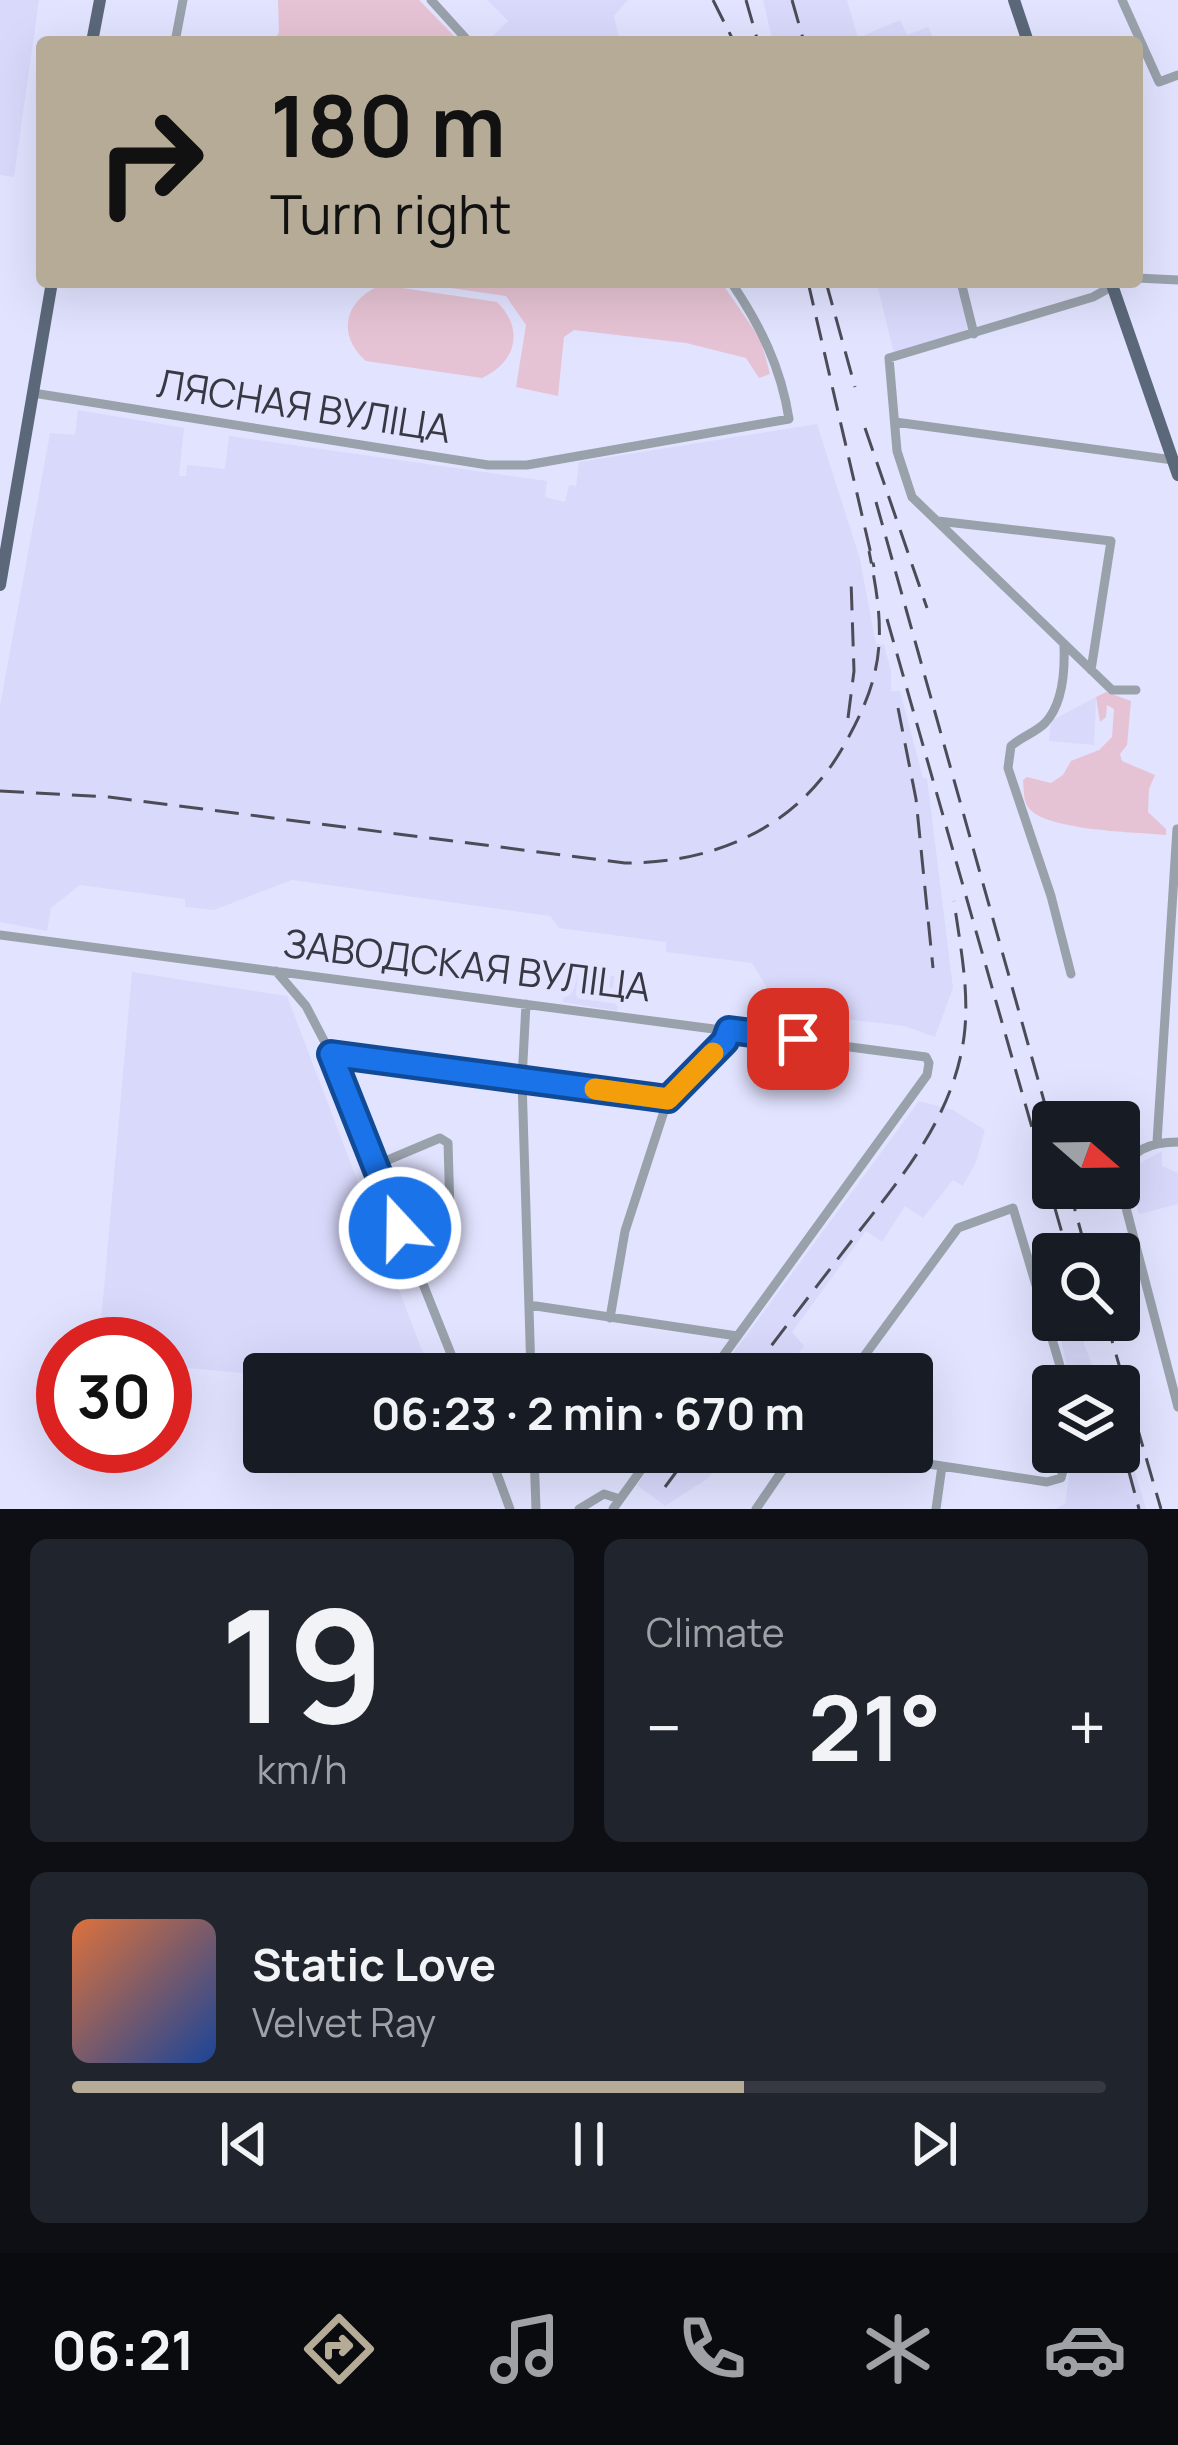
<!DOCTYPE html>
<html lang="en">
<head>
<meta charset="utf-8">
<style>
  :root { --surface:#171b24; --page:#20242c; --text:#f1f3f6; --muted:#9ea1a6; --line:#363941; --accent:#b5ab97 }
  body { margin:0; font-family:Manrope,sans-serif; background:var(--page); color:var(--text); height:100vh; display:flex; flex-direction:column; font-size:45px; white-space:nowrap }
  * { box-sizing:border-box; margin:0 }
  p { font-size:39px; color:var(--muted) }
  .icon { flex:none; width:66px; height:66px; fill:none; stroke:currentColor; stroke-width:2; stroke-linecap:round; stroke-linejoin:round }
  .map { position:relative; height:1509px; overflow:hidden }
  .drawer { display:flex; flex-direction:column; gap:30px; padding:30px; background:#0d0f14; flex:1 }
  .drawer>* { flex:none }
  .banner { position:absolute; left:36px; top:36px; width:1107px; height:252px; border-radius:12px; box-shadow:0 12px 48px #0002; background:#b5ab97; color:#111; overflow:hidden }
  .needle { width:78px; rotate:110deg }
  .buttons { position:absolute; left:1032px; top:1101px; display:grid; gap:24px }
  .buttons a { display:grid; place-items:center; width:108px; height:108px; border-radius:12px; background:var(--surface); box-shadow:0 12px 48px #0002; font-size:60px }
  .speed { position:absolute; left:36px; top:1317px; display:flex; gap:24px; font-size:60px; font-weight:700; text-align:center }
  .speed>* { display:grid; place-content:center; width:156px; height:156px; border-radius:50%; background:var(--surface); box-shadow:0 12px 48px #0002; line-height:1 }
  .speed .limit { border:18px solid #d22; background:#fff; color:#111 }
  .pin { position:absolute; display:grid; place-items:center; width:102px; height:102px; color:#fff; margin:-51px; border-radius:24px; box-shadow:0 6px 18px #0006 }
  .me { position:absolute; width:132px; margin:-66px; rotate:339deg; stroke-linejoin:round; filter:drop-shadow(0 0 9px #0008) }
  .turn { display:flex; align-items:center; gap:42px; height:252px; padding:0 36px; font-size:54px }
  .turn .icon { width:156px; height:156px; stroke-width:2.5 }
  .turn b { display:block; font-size:84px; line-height:102px }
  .big { font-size:90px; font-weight:700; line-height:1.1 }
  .drawer .widget { flex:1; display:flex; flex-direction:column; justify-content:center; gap:18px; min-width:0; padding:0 42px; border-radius:18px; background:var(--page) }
  .drawer .dial { align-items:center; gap:0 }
  .dial b { font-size:156px; line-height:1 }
  .song { display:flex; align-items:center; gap:36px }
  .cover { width:144px; height:144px; border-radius:18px; background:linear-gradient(135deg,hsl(20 70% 55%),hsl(220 70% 35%)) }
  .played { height:12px; border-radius:6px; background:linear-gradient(90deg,var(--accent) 65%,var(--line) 65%) }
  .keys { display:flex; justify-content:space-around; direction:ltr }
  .heat { display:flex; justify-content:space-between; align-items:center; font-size:66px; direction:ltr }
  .drawer .tiles { flex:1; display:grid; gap:30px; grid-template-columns:1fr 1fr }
  .widget:last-child { grid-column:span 2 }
  .trip { position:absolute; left:243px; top:1353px; width:690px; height:120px; border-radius:12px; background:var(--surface); box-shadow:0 12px 48px #0002; font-weight:700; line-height:120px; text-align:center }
  .dock { display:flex; height:192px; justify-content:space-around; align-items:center; background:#090b0e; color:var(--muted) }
  .dock .icon { width:84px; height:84px }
  .dock .active { color:var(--accent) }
  .dock b { font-size:54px; color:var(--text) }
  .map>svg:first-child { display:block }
  .built { fill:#d9d9fc }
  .green { fill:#e6c3d4 }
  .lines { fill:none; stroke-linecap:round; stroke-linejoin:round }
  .minor { stroke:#99a1ab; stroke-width:9 }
  .major { stroke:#5a6879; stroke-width:12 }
  .rail { stroke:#4c4c59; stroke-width:3; stroke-dasharray:24 12; stroke-linecap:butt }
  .route-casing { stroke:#114b97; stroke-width:30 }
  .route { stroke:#1a73e8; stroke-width:21 }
  .slow { stroke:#f59e0b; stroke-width:21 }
  .labels { text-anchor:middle; stroke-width:12; stroke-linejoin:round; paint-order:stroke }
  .street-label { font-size:39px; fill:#383843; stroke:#e2e3ff }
</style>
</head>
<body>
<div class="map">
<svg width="1178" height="1509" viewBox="0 0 1178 1509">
  <rect width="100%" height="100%" fill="#e2e3ff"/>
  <path class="built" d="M0,0h39l-25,177 -14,-2z
    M487,0h141l-14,16 6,26h-133l21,-21z
    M763,0h84l11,38 42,-18 7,15 21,-8 7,15h-162z
    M966,282l11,47 -83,25 -17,-71z
    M78,410l106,18 -5,48h7l1,-11 38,4 4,-33 318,45 -2,16 20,5 4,-17 7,1 3,-24 238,-38 43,135 16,85 8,1 7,25v21h9l23,87h4l26,210 -18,49 -31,-11 -123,-15 -29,-48 -86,-11v-10l-107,-14 -9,-12 -258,-36 -78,30 -29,-3v-8l-105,-14 -29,23 -4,23 -47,-9v-216l50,-273 25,2z
    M1096,697l-2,48 -45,-4 2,-20z
    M567,969l54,8 -4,34 -54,-9z
    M132,972l155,24 144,378 -167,1 -99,-9v-22h-66z
    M919,1101l34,9 32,20 -9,32 -13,24 -10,-6 -30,38 -18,-12 -23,36 -16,-11 -74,101 12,14 -8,11 7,6 -8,11h-77z
    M1162,1151v15l16,7v31l-39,10 -10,-38 6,-10z
    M1057,1320h18l25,66h-29z
    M1119,1418l27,91h-91l10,-5 8,-52h46z
    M661,1452h69l-23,27 -42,27 -28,-21z"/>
  <path class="green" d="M278,0h141l41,42h-186l5,-10z
    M409,282h312l40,58 9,34 -11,4 -13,-20 -60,-15 -112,-13 -10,7 -6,59 -42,-9 10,-62 -20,-29z
    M382,285l115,17c28,27 19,61 -15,76l-116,-17c-31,-27 -20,-63 16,-76z
    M1106,692l25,9 -4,44 -7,9 2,7 33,14 -6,14 -1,23 18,17v6c-29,-3 -122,-4 -138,-28 -5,-7 -4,-18 -5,-27l4,-3 24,6 12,-8 8,-14 28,-11 13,-13 2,-28 -7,-4 -1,12 -6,5 -4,-25z"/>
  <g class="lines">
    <path class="minor" d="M431,0l38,42
      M1122,0l37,82 19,-7
      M175,42l8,-42
      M1137,278l41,2
      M961,282l13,52
      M1120,282l-27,15 -204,61 8,93 15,46 200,193h24
      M33,393l455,72h39l262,-46c-8,-52 -29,-94 -58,-137
      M895,422l278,38
      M938,521l173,20 -20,129
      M1064,646c1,26 -1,58 -19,77 -10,10 -24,14 -34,23l-3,22 43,128 20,78
      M0,935l926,122 3,6 -2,12 -217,299
      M276,971l30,35 25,48 128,320
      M526,1004l-4,76 9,294
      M331,1054l11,-2 326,47
      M1157,1142l20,-313
      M376,1165l64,-27 8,5 3,101 -38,16
      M1119,1178c10,-28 31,-36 59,-36
      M1119,1181l59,226
      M529,1305l208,31
      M610,1318l15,-87 43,-132 57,-58 4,-11
      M851,1374l107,-146 55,-20 53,178
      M489,1452l21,57
      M534,1452l2,57
      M850,1452l197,30 14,-4 7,-26
      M579,1509l25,-15 16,5
      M613,1509l41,-57
      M756,1509l39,-57
      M936,1509l6,-43"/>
    <path class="major" d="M1014,0l14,42
      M92,42l8,-42
      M1111,282l67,193
      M0,585l52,-303"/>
    <path class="rail" d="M713,0l21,42
      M746,0l12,42
      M792,0l12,42
      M808,282l66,285
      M826,282l29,105
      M865,428l62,180
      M876,502l177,631
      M887,619l181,635
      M898,708l18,91 17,169
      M848,718l6,-47 -3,-91
      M0,791l109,6 516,66c94,0 177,-38 222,-123 17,-31 30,-61 32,-96 2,-32 -4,-62 -10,-93
      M1069,1188l18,66
      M1106,1320l55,189
      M750,1374c33,-44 67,-88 100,-131 49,-63 103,-124 114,-206 6,-45 -4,-92 -10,-136
      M1119,1435l20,74
      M665,1487l26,-35"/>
  </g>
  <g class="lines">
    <g class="route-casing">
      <path id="route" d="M400,1228l-69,-174 337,45 57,-58 4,-11 69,9"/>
    </g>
    <use href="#route" class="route"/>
    <path class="slow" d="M595,1089l73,10 45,-46"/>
  </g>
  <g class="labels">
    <g class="street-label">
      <text transform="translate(304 406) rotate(9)" y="14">ЛЯСНАЯ ВУЛІЦА</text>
      <text transform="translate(467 965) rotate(7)" y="14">ЗАВОДСКАЯ ВУЛІЦА</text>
    </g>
  </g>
</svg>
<div class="buttons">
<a><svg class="needle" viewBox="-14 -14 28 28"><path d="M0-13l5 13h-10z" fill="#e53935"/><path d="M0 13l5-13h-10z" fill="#9ea1a6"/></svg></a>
<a><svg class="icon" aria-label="search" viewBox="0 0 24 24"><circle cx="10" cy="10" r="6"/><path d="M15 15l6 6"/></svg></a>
<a><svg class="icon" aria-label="layers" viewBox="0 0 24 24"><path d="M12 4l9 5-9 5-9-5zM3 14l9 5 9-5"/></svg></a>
</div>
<div class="speed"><div class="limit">30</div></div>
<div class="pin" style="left:798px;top:1039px;background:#d93025"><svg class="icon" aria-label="arrive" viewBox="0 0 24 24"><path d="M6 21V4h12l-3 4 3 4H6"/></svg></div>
<svg class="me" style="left:400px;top:1228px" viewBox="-20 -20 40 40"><circle r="17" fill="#1a73e8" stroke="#fff" stroke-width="3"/><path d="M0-11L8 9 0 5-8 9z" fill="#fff"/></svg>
<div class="trip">06:23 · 2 min · 670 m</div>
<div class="banner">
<div class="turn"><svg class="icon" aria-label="right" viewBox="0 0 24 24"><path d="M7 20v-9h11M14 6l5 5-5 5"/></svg><div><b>180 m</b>Turn right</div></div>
</div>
</div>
<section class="drawer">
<div class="tiles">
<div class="widget dial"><b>19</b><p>km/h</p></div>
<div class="widget"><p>Climate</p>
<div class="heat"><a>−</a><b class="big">21°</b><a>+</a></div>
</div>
<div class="widget">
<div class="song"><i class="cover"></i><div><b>Static Love</b><p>Velvet Ray</p></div></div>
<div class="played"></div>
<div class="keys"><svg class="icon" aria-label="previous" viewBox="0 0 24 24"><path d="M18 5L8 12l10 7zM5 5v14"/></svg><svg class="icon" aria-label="pause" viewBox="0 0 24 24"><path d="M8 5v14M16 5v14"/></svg><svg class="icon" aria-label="next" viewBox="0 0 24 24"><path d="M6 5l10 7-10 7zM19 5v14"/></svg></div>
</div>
</div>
</section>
<nav class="dock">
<b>06:21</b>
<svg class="icon active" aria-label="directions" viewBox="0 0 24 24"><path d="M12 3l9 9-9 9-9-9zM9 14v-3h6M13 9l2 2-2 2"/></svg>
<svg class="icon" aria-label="music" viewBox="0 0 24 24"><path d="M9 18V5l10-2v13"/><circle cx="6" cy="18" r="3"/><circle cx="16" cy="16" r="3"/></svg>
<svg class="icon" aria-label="phone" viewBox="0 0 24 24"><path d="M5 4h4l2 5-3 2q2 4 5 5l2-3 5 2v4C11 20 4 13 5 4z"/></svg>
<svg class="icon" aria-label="climate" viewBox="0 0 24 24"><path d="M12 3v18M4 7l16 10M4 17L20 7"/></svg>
<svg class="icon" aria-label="car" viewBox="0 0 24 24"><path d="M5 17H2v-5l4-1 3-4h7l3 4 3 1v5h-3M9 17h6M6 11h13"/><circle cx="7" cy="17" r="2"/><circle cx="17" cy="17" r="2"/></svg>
</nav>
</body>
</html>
